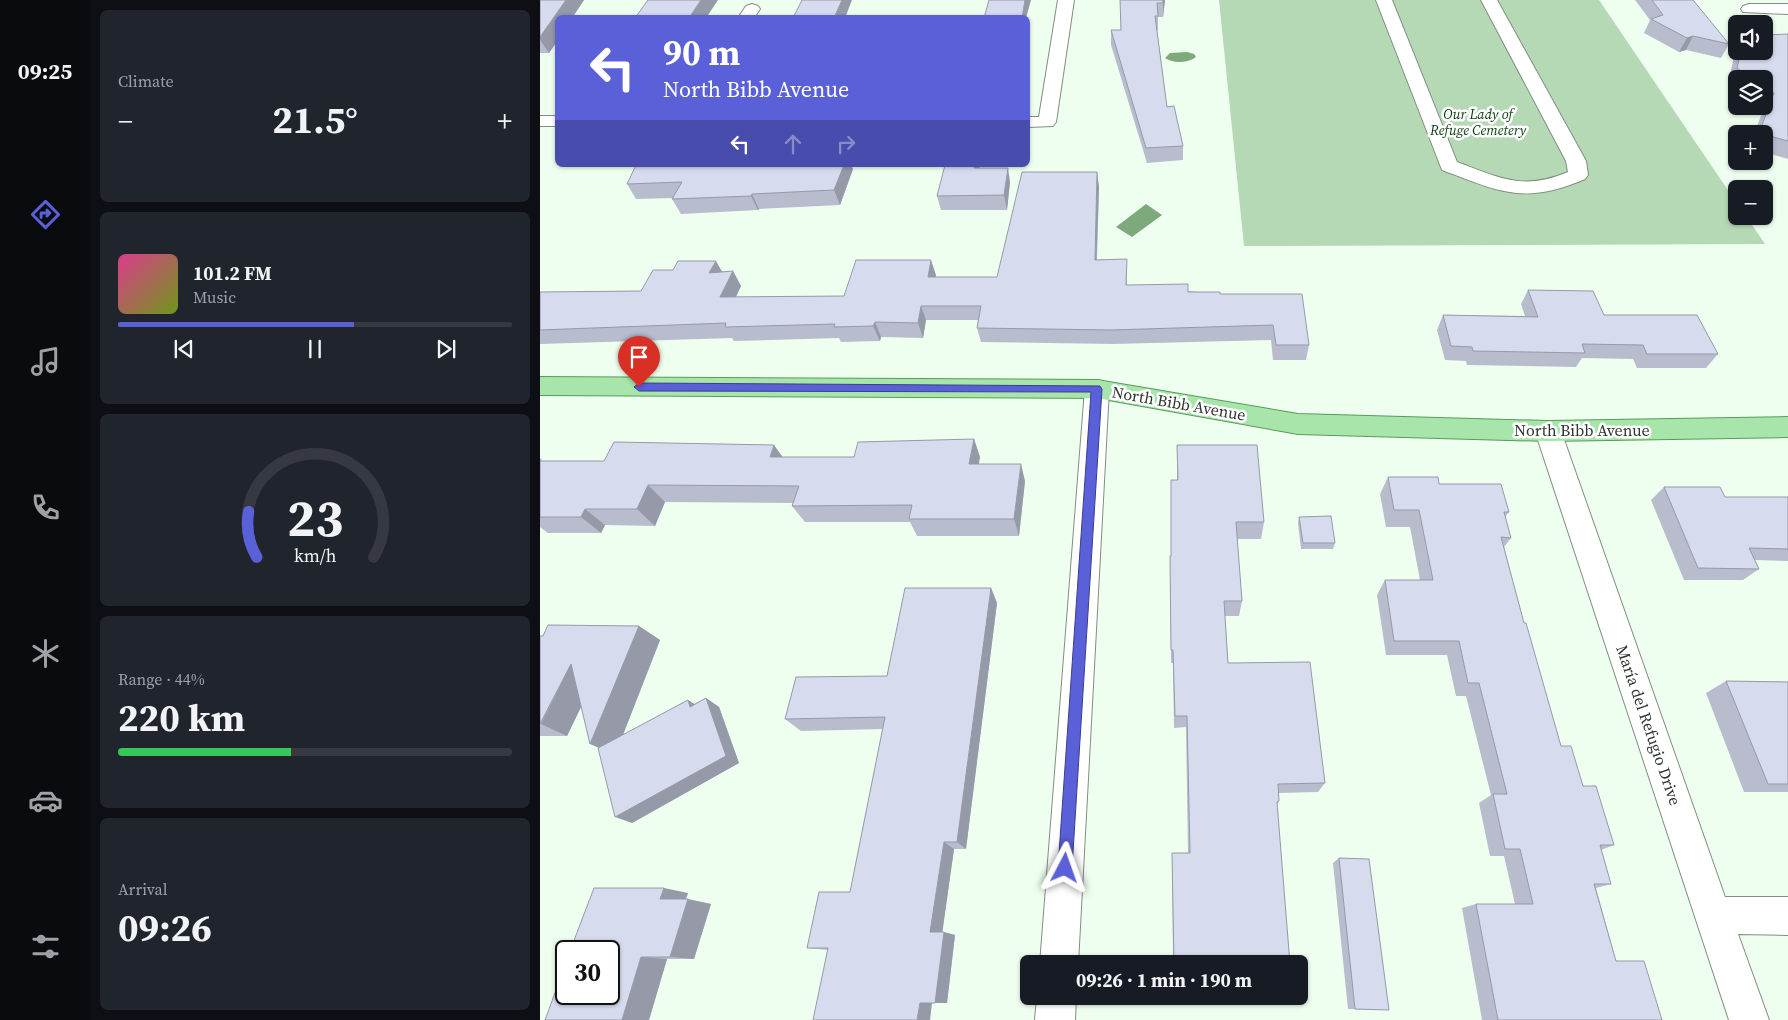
<!DOCTYPE html>
<html lang="en">
<head>
<meta charset="utf-8">
<style>
  :root { --surface:#171b24; --page:#20242c; --text:#f1f3f6; --muted:#9ea1a6; --line:#363941; --accent:#5a60d8 }
  body { margin:0; font-family:"Source Serif 4",serif; background:var(--page); color:var(--text); height:100vh; display:flex; flex-direction:column; font-size:19px; white-space:nowrap }
  * { box-sizing:border-box; margin:0 }
  p { font-size:16px; color:var(--muted) }
  .icon { flex:none; width:28px; height:28px; fill:none; stroke:currentColor; stroke-width:2; stroke-linecap:round; stroke-linejoin:round }
  .map { position:relative; flex:1; overflow:hidden }
  .drawer { display:flex; flex-direction:column; gap:10px; padding:10px; background:#0d0f14; width:450px }
  .drawer>* { flex:none }
  .hud { position:absolute; left:15px; top:15px; width:475px; height:152px; border-radius:8px; box-shadow:0 1px 4px #0004; background:#5a60d8; color:#fff; overflow:hidden }
  .buttons { position:absolute; left:1188px; top:15px; display:grid; gap:10px }
  .buttons a { display:grid; place-items:center; width:45px; height:45px; border-radius:8px; background:var(--surface); box-shadow:0 1px 4px #0004; font-size:25px }
  .speed { position:absolute; left:15px; top:940px; display:flex; gap:10px; font-size:25px; font-weight:700; text-align:center }
  .speed>* { display:grid; place-content:center; width:65px; height:65px; border-radius:50%; background:var(--surface); box-shadow:0 1px 4px #0004; line-height:1 }
  .speed .limit { border:2px solid #111; border-radius:8px; background:#fff; color:#111 }
  .pin { position:absolute; display:grid; place-items:center; width:42px; height:42px; color:#fff; margin:-51px -21px; border-radius:50% 50% 50% 0; rotate:-45deg; box-shadow:0 0 5px #0007 }
  .pin .icon { rotate:45deg }
  .me { position:absolute; width:55px; margin:-28px; rotate:4deg; stroke-linejoin:round; filter:drop-shadow(0 0 4px #0008) }
  .turn { display:flex; align-items:center; gap:18px; height:105px; padding:0 25px; font-size:22px }
  .turn .icon { width:65px; height:65px; stroke-width:2.5 }
  .turn b { display:block; font-size:35px; line-height:42px }
  .lanes { display:flex; align-items:center; height:48px; padding:0 25px; background:#0003; justify-content:center; gap:25px; direction:ltr }
  .lanes .off { opacity:.35 }
  .big { font-size:38px; font-weight:700; line-height:1.1 }
  .drawer .card { flex:1; display:flex; flex-direction:column; justify-content:center; gap:8px; min-width:0; padding:0 18px; border-radius:8px; background:var(--page) }
  .drawer .dial { align-items:center; gap:0 }
  .dial svg { height:130px; overflow:visible; fill:none; stroke:var(--line); stroke-width:7; stroke-linecap:round; text-anchor:middle }
  .dial text { fill:var(--text); stroke:none }
  .song { display:flex; align-items:center; gap:15px }
  .cover { width:60px; height:60px; border-radius:8px; background:linear-gradient(135deg,hsl(330 70% 55%),hsl(80 70% 35%)) }
  .played { height:5px; border-radius:2px; background:linear-gradient(90deg,var(--accent) 60%,var(--line) 60%) }
  .keys { display:flex; justify-content:space-around; direction:ltr }
  .heat { display:flex; justify-content:space-between; align-items:center; font-size:28px; direction:ltr }
  .charge { height:8px; border-radius:4px; background:linear-gradient(90deg,#34c759 44%,var(--line) 0) }
  .trip { position:absolute; left:480px; top:955px; width:288px; height:50px; border-radius:8px; background:var(--surface); box-shadow:0 1px 4px #0004; font-weight:700; line-height:50px; text-align:center }
  main { display:flex; flex:1; min-height:0 }
  .dock { display:flex; flex-direction:column; width:90px; justify-content:space-around; align-items:center; background:#090b0e; color:var(--muted) }
  .dock .icon { width:35px; height:35px }
  .dock .on { color:var(--accent) }
  .dock b { font-size:22px; color:var(--text) }
  .map>svg:first-child { display:block }
  .green { fill:#b4d9b4 }
  .water { fill:#7da97d }
  .lines { fill:none; stroke-linecap:round; stroke-linejoin:round }
  .minor-casing { stroke:#808e80; stroke-width:2 }
  .major-casing { stroke:#579c5b; stroke-width:2 }
  .minor { fill:#fff; fill-rule:evenodd }
  .major { fill:#a7e5aa; fill-rule:evenodd }
  .wall { fill:#b9bccd }
  .shaded-wall { fill:#9699a7 }
  .building { fill:#d7dbee; stroke:#9699a7 }
  .route { fill:#5a60d8; stroke:#3a3e8c }
  .labels { text-anchor:middle; stroke-width:5; stroke-linejoin:round; paint-order:stroke }
  .far-park-label { font-size:14px; font-style:italic; fill:#06380d; stroke:#fff }
  .street-label { font-size:16px; fill:#2f352f; stroke:#fff }
</style>
</head>
<body>
<main>
<nav class="dock">
<b>09:25</b>
<svg class="icon on" aria-label="directions" viewBox="0 0 24 24"><path d="M12 3l9 9-9 9-9-9zM9 14v-3h6M13 9l2 2-2 2"/></svg>
<svg class="icon" aria-label="music" viewBox="0 0 24 24"><path d="M9 18V5l10-2v13"/><circle cx="6" cy="18" r="3"/><circle cx="16" cy="16" r="3"/></svg>
<svg class="icon" aria-label="phone" viewBox="0 0 24 24"><path d="M5 4h4l2 5-3 2q2 4 5 5l2-3 5 2v4C11 20 4 13 5 4z"/></svg>
<svg class="icon" aria-label="climate" viewBox="0 0 24 24"><path d="M12 3v18M4 7l16 10M4 17L20 7"/></svg>
<svg class="icon" aria-label="car" viewBox="0 0 24 24"><path d="M5 17H2v-5l4-1 3-4h7l3 4 3 1v5h-3M9 17h6M6 11h13"/><circle cx="7" cy="17" r="2"/><circle cx="17" cy="17" r="2"/></svg>
<svg class="icon" aria-label="filters" viewBox="0 0 24 24"><path d="M4 7h16M4 17h16"/><circle cx="9" cy="7" r="2"/><circle cx="15" cy="17" r="2"/></svg>
</nav>
<section class="drawer">
<div class="card"><p>Climate</p>
<div class="heat"><a>−</a><b class="big">21.5°</b><a>+</a></div>
</div>
<div class="card">
<div class="song"><i class="cover"></i><div><b>101.2 FM</b><p>Music</p></div></div>
<div class="played"></div>
<div class="keys"><svg class="icon" aria-label="previous" viewBox="0 0 24 24"><path d="M18 5L8 12l10 7zM5 5v14"/></svg><svg class="icon" aria-label="pause" viewBox="0 0 24 24"><path d="M8 5v14M16 5v14"/></svg><svg class="icon" aria-label="next" viewBox="0 0 24 24"><path d="M6 5l10 7-10 7zM19 5v14"/></svg></div>
</div>
<div class="card dial"><svg viewBox="0 0 100 80">
<path d="M14 69A42 42 0 1 1 86 69"/>
<path d="M14 69A42 42 0 0 1 9 41" stroke="#5a60d8"/>
<text x="50" y="56" font-size="32" font-weight="700">23</text>
<text x="50" y="72" font-size="11">km/h</text>
</svg></div>
<div class="card"><p>Range · 44%</p><b class="big">220 km</b><div class="charge"></div></div>
<div class="card"><p>Arrival</p><b class="big">09:26</b></div>
</section>
<div class="map">
<svg width="1248" height="1020" viewBox="0 0 1248 1020">
  <rect width="100%" height="100%" fill="#efffef"/>
  <path class="green" d="M679,0h380l137,202v14h10l19,28 -521,2z"/>
  <path class="water" d="M647,52l7,2 2,3c-8,6 -22,7 -31,1l5,-5z
    M606,204l16,11 -30,22 -16,-10z"/>
  <g class="lines">
    <g class="minor-casing">
      <path id="minor" d="M518,0h16l-18,122 -3,4 -25,1v-10h11z
        M836,0h16l65,162c43,16 66,29 111,10l-2,-11 -85,-161h16l89,161 2,14 -3,4c-60,26 -85,13 -143,-9z
        M212,4l6,2 2,3 -6,9h-16l8,-12z
        M1209,4h39v10l-45,-2 -2,-3 2,-3z
        M0,116h18v10h-18z
        M557,380l9,2 3,7 -31,575h-38l45,-575 3,-7z
        M1008,421l9,3 4,7 164,466h63v38l-50,-1 31,86h-40l-194,-589 4,-7z
        M497,996h39l-1,24h-40z"/>
    </g>
    <g class="major-casing">
      <path id="major" d="M0,377l557,3 201,34 250,7 240,-4v20l-240,4 -250,-7 -201,-36 -557,-3z"/>
    </g>
    <use href="#minor" class="minor"/>
    <use href="#major" class="major"/>
  </g>
  <path class="wall" d="M0,0h44l-12,18h-14v22l-9,13h-9z
    M580,0h45l-2,17h-5v13h-1l10,77 16,39v14l-36,3 -36,-118v-15h10z
    M1095,0h58l36,44 -8,14 -35,-8 -7,2 -35,-19 6,-13z
    M1248,34v125l-24,-7v-18h-10l10,-26 -3,-2h3v-27h-28v10l-8,-6 8,-35v3h28z
    M439,168l31,14 -3,28h-66l-4,-14z
    M313,169l-13,36 -81,4 -1,1 -77,4 -9,-15 1,-1 -37,1 -9,-15z
    M557,172l2,15 -2,73 30,14v11l93,9 89,51 -3,15h-33l-2,-20 -158,4 -132,-2 -4,-14 1,-8h-52l-3,18 -42,-1 -1,4 -39,1 -2,-4 -105,3 -2,-3 -192,6v-52l101,-1 81,-19 11,-1 8,15 -5,11 108,-1 92,-21 -1,2h62z
    M988,290l190,64 -12,14h-69l-4,-9 -51,-1 -6,9 -109,-2 -1,-4 -21,-1 -8,-30 6,-15 82,1 -4,-12z
    M434,439l6,18 -2,7 47,17 -6,55h-102l-7,-14h-105l-13,-16 1,-3 -128,-1 -10,24 -50,-1 -4,8h-53l-8,-6v-69l2,2 -1,1h63l179,-4h71z
    M637,445l87,77 -3,17h-24l5,62 -3,15h-14l3,47 97,120 -7,9 -40,1 1,8 -2,4 13,159h-117l-1,-111h16l-2,-126 -12,1 -1,-65h-2l-1,-107h1l6,-76z
    M848,477l51,7 70,28 -4,5 6,21 -7,9 20,76 37,123 53,99 -13,5 10,34 -15,4 20,73 46,59h-180l-20,-112 14,-4h39l-11,-48h-14l-11,-53 12,-8 -25,-99h-10l-9,-41h-61l-9,-60 8,-15h35l-10,-53h-24l-6,-33z
    M1124,487l61,10h63v64l-33,-1 4,9 -16,11h-59l-33,-80z
    M759,517l36,26 -2,6h-32l-3,-26z
    M451,588l6,15 -31,246h-12l-12,83 13,3 -8,68 -119,-53 -21,-2 43,-56 33,-163 -82,2 -16,-12 102,-43z
    M99,626l21,14 -37,95 65,-35 6,4 12,-6 13,9 20,56 -107,60 -51,-116 -14,29h-27v-100z
    M1186,681l62,1v110h-44l-38,-99z
    M799,858l50,152 -41,-1 -15,-146z
    M148,893l-2,6 25,5 -17,55h-27l-18,61h-104z"/>
  <path class="shaded-wall" d="M26,0h18l-12,18h-14v22l-9,13 -9,-13v-3z
    M161,0h17l-12,18h-17z
    M302,0h10l-7,18h-11z
    M485,0h6l-5,18h-4z
    M623,0h2l-2,17z
    M1153,36l-7,14 -7,2 8,-14z
    M304,165h7l2,4 -13,36 -6,-15z
    M435,165h4l1,4 -6,-1z
    M468,168l2,14 -3,28 -3,-15z
    M557,172l2,15 -3,87 -1,-14z
    M212,194l7,15 -1,1 -7,-14z
    M391,260l5,15 -4,17 -4,-15z
    M176,261l8,14 -15,-2z
    M193,271l8,15 -12,25 -9,-14z
    M381,306l5,14 -3,18 -5,-15z
    M335,322l6,15 -1,4 -7,-15z
    M434,439l6,18 -4,24 -7,-17z
    M234,445l13,18 -17,-6z
    M481,464l4,17 -6,55 -5,-17z
    M108,485l17,17 -10,24 -18,-17z
    M45,509l20,16 -4,8 -20,-16z
    M451,588l6,15 -31,246 -9,-7z
    M99,626l21,14 -45,115 -25,-11z
    M31,664l24,14 -28,58 -26,-12z
    M166,698l13,9 20,56 -107,60 -17,-6z
    M148,700l14,9 -12,-2z
    M404,842l10,7 -12,86 -12,-3z
    M124,888l24,5 -4,11 -24,-5z
    M148,899l23,5 -17,55 -24,-2z
    M404,932l11,3 -8,68h-12z
    M101,957l26,2 -18,61h-27z
    M380,1003h12l-2,17h-13z"/>
  <path class="building" d="M0,0h26l-26,37z
    M108,0h53l-12,18h-54z
    M262,0h40l-8,18h-41z
    M449,0h36l-3,18h-38z
    M580,0h43v3h-6l1,13h-3l12,91 7,-1 9,40 -37,2 -35,-118h10z
    M1112,0h41l36,44 -36,-8 -6,2 -36,-19 12,-4z
    M1248,34v107l-29,-8 15,-40 -10,-6v-8h-12l-15,-11 4,-17h23v-16z
    M96,165h208l-10,25 -82,4 -1,2 -79,3 10,-17 -55,2z
    M405,165h30l-1,3h34l-4,27 -67,1z
    M482,172h75l-2,88 32,-1 -1,26 62,-1v8h32v2h82l7,51h-33l-3,-20 -162,5 -134,-2 4,-22h-60l-3,17 -43,-1 -2,4 -39,1 1,-3 -110,3 1,-4 -186,7v-38l101,-1 12,-21h20l5,-9h38l-7,12 24,-2 -13,26 124,-1 12,-36h75l-3,17h69z
    M988,290l65,1 11,24h93l21,39h-71l-4,-9 -61,-1 3,9 -112,-2 -1,-4 -21,-1 -8,-31 95,2z
    M434,439l-5,25h52l-7,55h-105l3,-14 -120,1 7,-20 -151,-1 -11,24h-52l-4,8h-41v-56h64l10,-19 160,3 -4,12h84l4,-15z
    M637,445h80l7,77h-28l6,79h-18l4,62 82,-1 15,121 -47,1 1,17 -2,1 13,162h-116l-2,-111h18l-3,-137h-12l-2,-66h-2l-1,-94h1v-76h7z
    M848,477h50l1,7h62l8,28h-5l7,26 -10,-1 23,86h2l35,123h10l12,40h13l18,59h-14l11,39h-17l22,77h28l18,59h-164l-22,-116h57l-13,-55h-15l-12,-55h14l-28,-111h-11l-9,-42h-65l-9,-61h48l-14,-70h-25z
    M1124,487h56l5,10h63v52l-39,-1 10,21 -61,-1z
    M791,516l4,27h-32l-4,-26z
    M365,588h86l-34,254h-13l-14,90h14l-9,71h-15l-3,17h-104l15,-72h-21l12,-56h31l35,-175 -100,2 11,-42 91,-1z
    M8,625l91,1 -49,118 -19,-80 -31,60v-88h3z
    M1186,681l62,1v102h-20z
    M166,698l20,58 -111,61 -17,-69 90,-48 2,7z
    M799,858l30,1 20,151 -34,-1z
    M54,888h70l-4,11h28l-18,58h-29l-19,63h-77l21,-57v31h43v-43h-39z"/>
  <path class="route" d="M99,383l461,3 2,3 -30,479 -2,5 -5,2 -5,-2 -2,-5 33,-476 -452,-1 -5,-4z"/>
  <g class="labels">
    <g class="far-park-label">
      <text x="938" y="119">Our Lady of<tspan x="938" dy="16">Refuge Cemetery</tspan></text>
    </g>
    <g class="street-label">
      <text transform="translate(639 403) rotate(10)" y="6">North Bibb Avenue</text>
      <text x="1042" y="436">North Bibb Avenue</text>
      <text transform="translate(1109 725) rotate(71)" y="6">María del Refugio Drive</text>
    </g>
  </g>
</svg>
<div class="buttons">
<a><svg class="icon" aria-label="sound" viewBox="0 0 24 24"><path d="M4 9h4l5-4v14l-5-4H4zM17 9q2 3 0 6"/></svg></a>
<a><svg class="icon" aria-label="layers" viewBox="0 0 24 24"><path d="M12 4l9 5-9 5-9-5zM3 14l9 5 9-5"/></svg></a>
<a>+</a>
<a>−</a>
</div>
<div class="speed"><div class="limit">30</div></div>
<div class="pin" style="left:99px;top:387px;background:#d93025"><svg class="icon" aria-label="arrive" viewBox="0 0 24 24"><path d="M6 21V4h12l-3 4 3 4H6"/></svg></div>
<svg class="me" style="left:525px;top:868px" viewBox="-20 -20 40 40"><path d="M0-17L14 15 0 8-14 15z" fill="#5a60d8" stroke="#fff" stroke-width="4"/></svg>
<div class="trip">09:26 · 1 min · 190 m</div>
<div class="hud">
<div class="turn"><svg class="icon" aria-label="left" viewBox="0 0 24 24"><path d="M17 20v-9H6M10 6l-5 5 5 5"/></svg><div><b>90 m</b>North Bibb Avenue</div></div>
<div class="lanes"><svg class="icon" aria-label="left" viewBox="0 0 24 24"><path d="M17 20v-9H6M10 6l-5 5 5 5"/></svg><svg class="icon off" aria-label="ahead" viewBox="0 0 24 24"><path d="M12 20V5M6 11l6-6 6 6"/></svg><svg class="icon off" aria-label="right" viewBox="0 0 24 24"><path d="M7 20v-9h11M14 6l5 5-5 5"/></svg></div>
</div>
</div>
</main>
</body>
</html>
